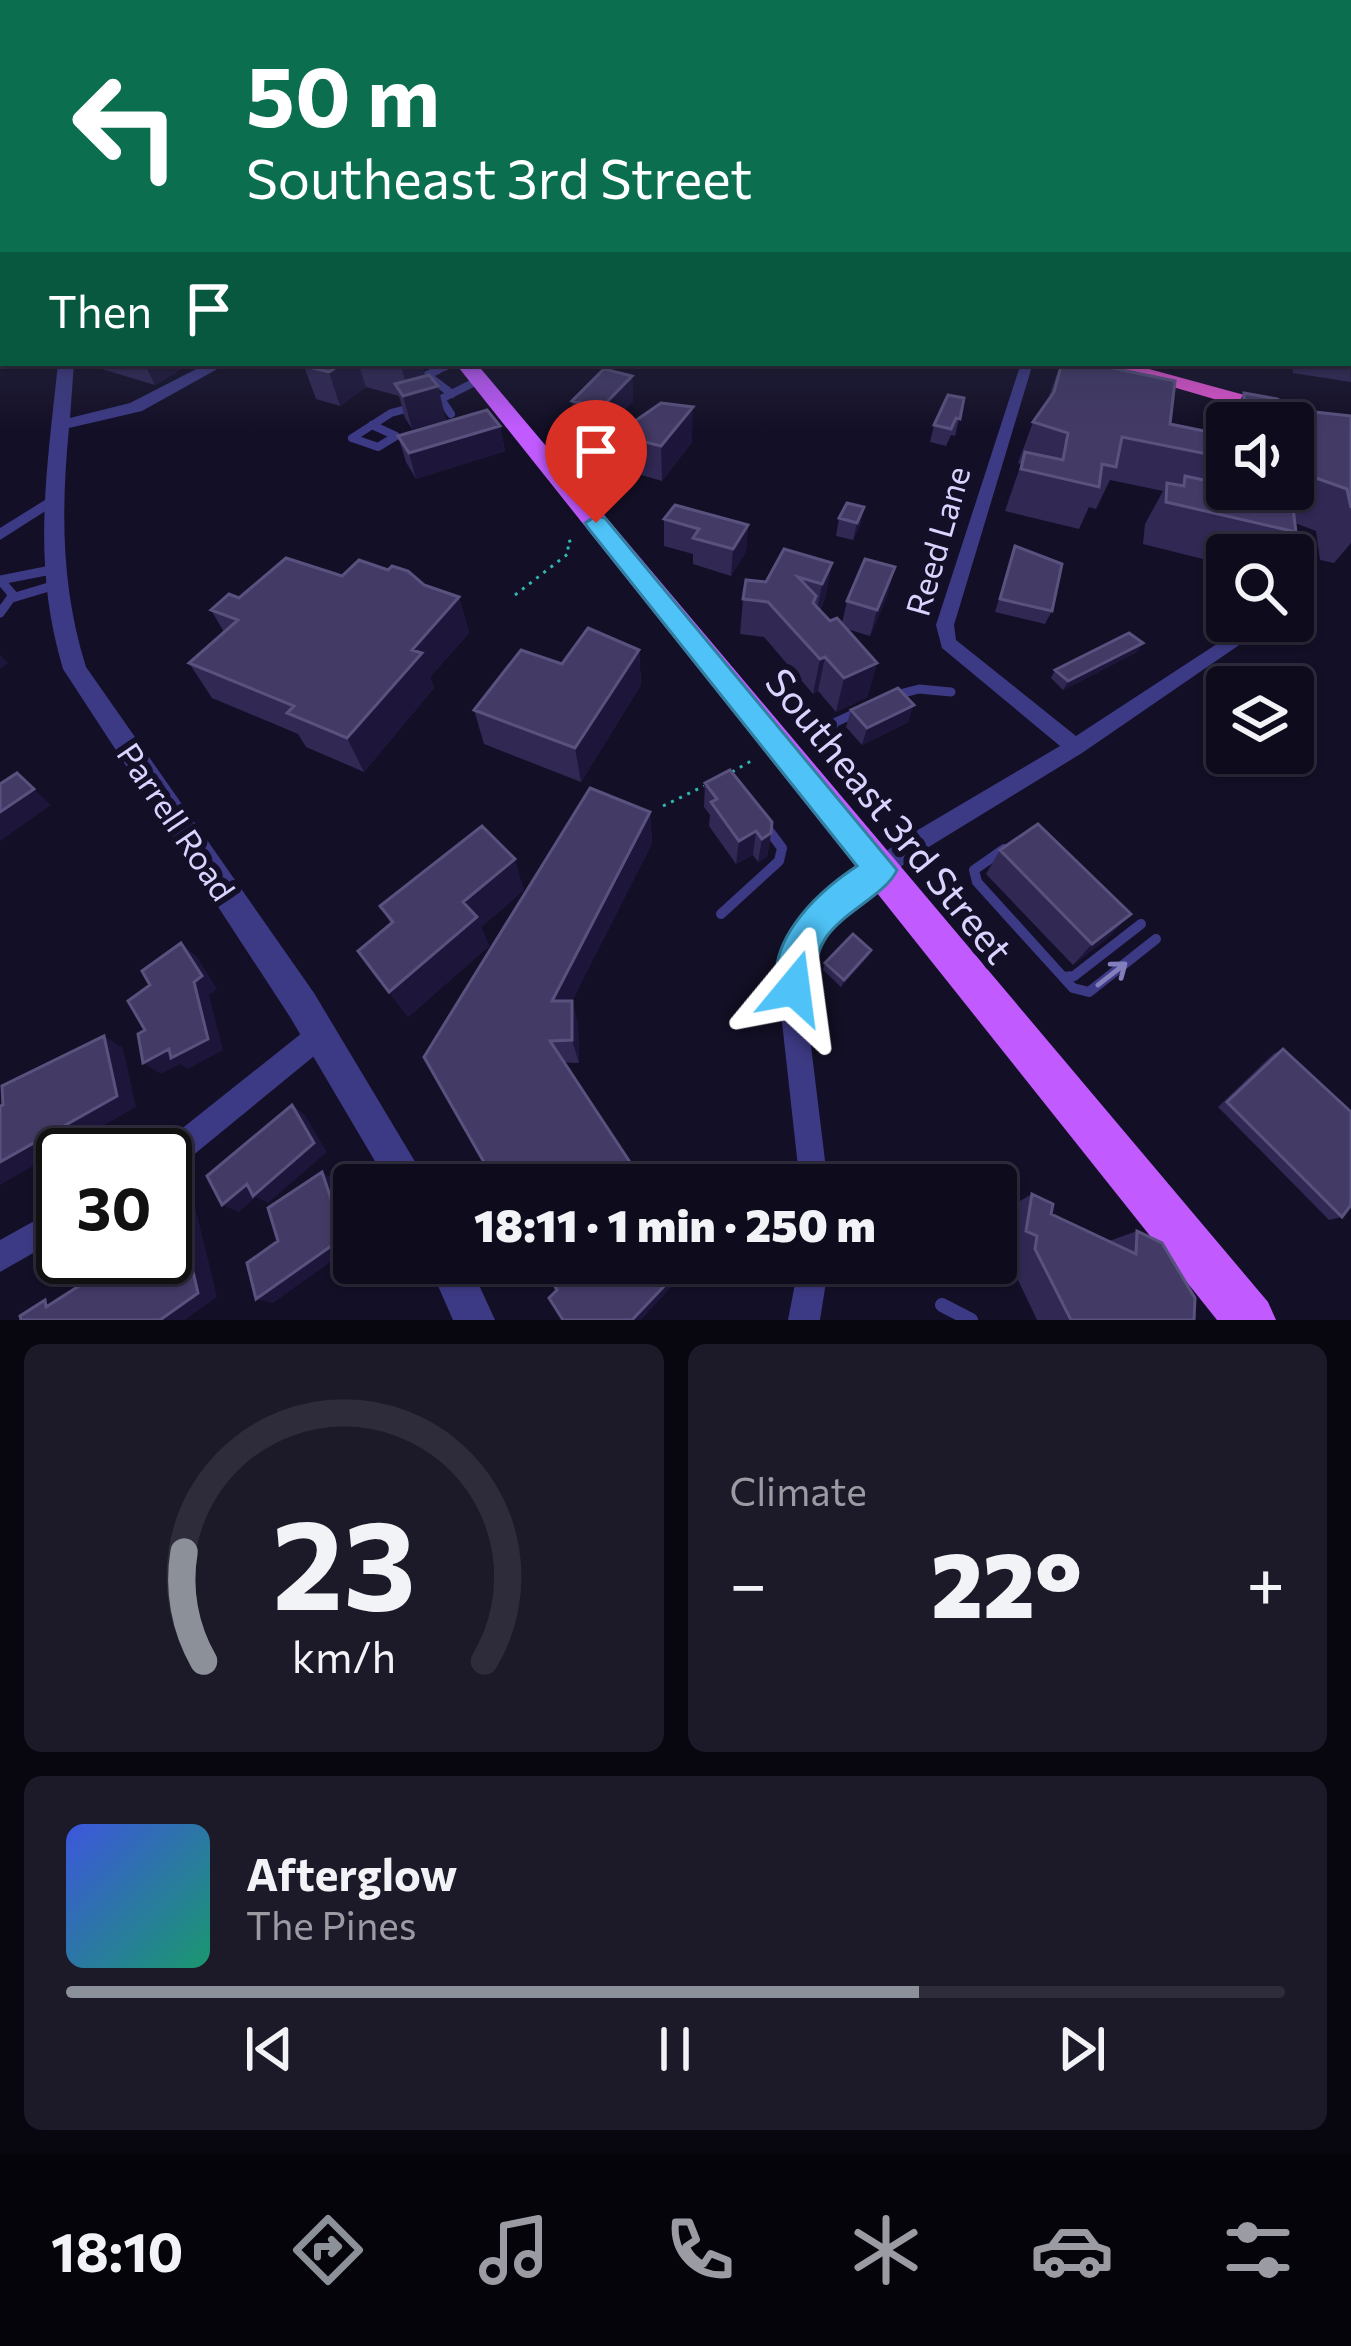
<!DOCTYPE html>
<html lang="en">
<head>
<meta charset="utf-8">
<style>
  :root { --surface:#0e0b1c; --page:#1c1929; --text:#f1f3f6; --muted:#9b9ba3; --line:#2e2b3b; --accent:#8c9099 }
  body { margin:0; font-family:Commissioner,sans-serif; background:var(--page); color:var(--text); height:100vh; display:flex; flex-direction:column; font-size:45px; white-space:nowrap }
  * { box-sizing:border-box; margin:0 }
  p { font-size:39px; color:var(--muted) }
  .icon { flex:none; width:66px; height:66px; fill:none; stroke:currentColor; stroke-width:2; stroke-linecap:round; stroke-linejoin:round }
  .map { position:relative; height:1320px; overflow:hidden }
  .drawer { display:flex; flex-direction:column; gap:24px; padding:24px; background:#08060f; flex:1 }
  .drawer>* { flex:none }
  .banner { position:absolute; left:0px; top:0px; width:1353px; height:366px; box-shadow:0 3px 9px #0004,0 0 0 3px var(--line); background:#0b6e4f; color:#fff; overflow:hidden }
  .controls { position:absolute; left:1206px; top:402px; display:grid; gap:24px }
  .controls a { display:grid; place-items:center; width:108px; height:108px; border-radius:12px; background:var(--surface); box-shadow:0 3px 9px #0004,0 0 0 3px var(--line); font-size:60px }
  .speed { position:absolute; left:36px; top:1128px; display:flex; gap:24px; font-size:60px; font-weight:700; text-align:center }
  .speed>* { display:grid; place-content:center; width:156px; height:156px; border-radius:50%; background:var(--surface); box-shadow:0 3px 9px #0004,0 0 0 3px var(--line); line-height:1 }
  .speed .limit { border:6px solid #111; border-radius:18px; background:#fff; color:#111 }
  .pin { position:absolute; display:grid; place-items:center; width:102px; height:102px; color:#fff; margin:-123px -51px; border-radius:50% 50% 50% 0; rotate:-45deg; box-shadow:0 0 12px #0007 }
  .pin .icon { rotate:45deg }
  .me { position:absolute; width:132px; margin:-66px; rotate:16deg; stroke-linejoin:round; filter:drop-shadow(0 0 9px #0008) }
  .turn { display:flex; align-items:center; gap:42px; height:252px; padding:0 48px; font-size:54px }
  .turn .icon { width:156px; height:156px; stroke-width:2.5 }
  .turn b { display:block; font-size:84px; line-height:102px }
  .then { display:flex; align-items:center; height:114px; padding:0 48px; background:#0003; gap:24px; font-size:45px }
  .big { font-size:90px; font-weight:800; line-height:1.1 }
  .drawer .widget { flex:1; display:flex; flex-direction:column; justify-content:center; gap:18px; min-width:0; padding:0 42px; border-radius:18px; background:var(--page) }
  .drawer .dial { align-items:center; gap:0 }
  .dial svg { height:312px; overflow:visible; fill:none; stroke:var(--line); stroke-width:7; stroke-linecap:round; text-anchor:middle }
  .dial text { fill:var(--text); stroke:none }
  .song { display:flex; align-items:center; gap:36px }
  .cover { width:144px; height:144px; border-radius:18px; background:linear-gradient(135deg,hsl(230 70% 55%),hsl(160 70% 35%)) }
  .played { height:12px; border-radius:6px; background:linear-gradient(90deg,var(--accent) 70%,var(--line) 70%) }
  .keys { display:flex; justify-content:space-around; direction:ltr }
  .heat { display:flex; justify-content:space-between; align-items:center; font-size:66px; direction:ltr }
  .drawer .tiles { flex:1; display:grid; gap:24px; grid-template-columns:1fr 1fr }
  .widget:last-child { grid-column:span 2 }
  .trip { position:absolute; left:333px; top:1164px; width:684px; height:120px; border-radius:12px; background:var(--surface); box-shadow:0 3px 9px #0004,0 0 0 3px var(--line); font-weight:800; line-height:120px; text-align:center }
  .dock { display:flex; height:192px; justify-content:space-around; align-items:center; background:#06040b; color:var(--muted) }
  .dock .icon { width:84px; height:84px }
  .dock .active { color:var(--accent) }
  .dock b { font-size:54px; color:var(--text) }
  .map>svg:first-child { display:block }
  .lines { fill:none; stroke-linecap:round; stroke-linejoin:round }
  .path { stroke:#2fb8b0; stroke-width:3; stroke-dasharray:3 6; stroke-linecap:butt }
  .service-far4 { stroke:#3d3a85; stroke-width:6 }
  .service-far3 { stroke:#3d3a85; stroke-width:8 }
  .service-far2 { stroke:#3d3a85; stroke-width:9 }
  .service-far1 { stroke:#3d3a85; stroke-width:10 }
  .service { stroke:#3d3a85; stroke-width:14 }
  .minor { fill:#3d3a85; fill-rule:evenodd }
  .tertiary { fill:#3d3a85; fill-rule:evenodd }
  .primary { fill:#c25bff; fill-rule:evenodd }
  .trunk { fill:#e055d1; fill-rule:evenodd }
  .wall { fill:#312854; fill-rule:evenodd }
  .shaded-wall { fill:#1d163a }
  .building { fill:#433a66; stroke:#5a527e; stroke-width:3 }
  .oneway { stroke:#837fbc }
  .route { fill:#4fc3f7; stroke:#337fa1; stroke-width:3 }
  .labels { text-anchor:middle; stroke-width:12; stroke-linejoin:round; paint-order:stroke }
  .street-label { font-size:33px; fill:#d9d4ff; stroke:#130f26 }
  .near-street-label { font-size:39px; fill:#d9d4ff; stroke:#130f26 }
</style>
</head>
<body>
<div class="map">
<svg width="1351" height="1320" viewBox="0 0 1351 1320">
  <rect width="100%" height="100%" fill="#130f26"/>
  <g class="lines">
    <path class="path" d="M515,595l54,-42 -2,-11 6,-2
      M732,772l19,-11
      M663,806l41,-20"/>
    <path class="service-far4" d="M431,373l26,-10"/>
    <path class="service-far3" d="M438,370l-11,5 25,19
      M451,414l-10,-15 38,-19
      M352,438l39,-25 19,-5
      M352,438l26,9 18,-11 -24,-11"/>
    <path class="service-far2" d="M0,580l51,-10
      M12,598l40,-12
      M0,613l13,-18 -12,-14
      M892,696l27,-7 32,3
      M831,739l3,-16 26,-12"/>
    <path class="service-far1" d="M830,736l4,16
      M1004,849l-30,21 3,12 96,106 16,4 67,-53
      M721,914l58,-53 3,-13 -15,-20
      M1063,977l11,-1 67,-52"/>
    <path class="service" d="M942,1305l29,15"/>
    <path class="minor" d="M0,314h3v7h-3z
      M1021,363h12l-79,262 2,15 120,96 176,-115h22l-192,132 -155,95 -80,57 -26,30 -14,28v50l21,172h-28l-19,-172 2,-51 22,-43 26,-30 80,-55 149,-88 -118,-98 -6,-23z
      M53,495l7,5 -2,3 -58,37v-12z
      M321,1021l9,4 4,9 -4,9 -155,127 -10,4v-19h-12l2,-5 157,-125z
      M63,1205v31l-63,36v-32z
      M799,1263h30l-9,57h-32z"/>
    <path class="tertiary" d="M0,254l3,1v9l-3,-1z
      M58,363h16l-4,55 60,-15 78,-40h20l-86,48 -73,17c-8,83 -8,159 17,239l228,326 115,192h-40l-99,-168 -227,-348c-32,-107 -16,-198 -5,-306z
      M428,1263h41l26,57h-42z"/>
    <path class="primary" d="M455,363h21l792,939 8,18h-59z"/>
    <path class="trunk" d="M1091,363h36l224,61v15z"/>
  </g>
  <path class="wall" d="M1350,340l1,42 -58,-9 -1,-10h58z
    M98,363h93l-36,22 -53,-16z
    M309,363h113l3,13 21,44 -34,9 -7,-11 -6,-22 -33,-9 -26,19 -24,-7 -12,-33z
    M1061,363l109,61 51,15v-6l23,-40 53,17 54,6v127l-17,20 -14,-3 -4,-29 -21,-8 1,9 -16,23h-53v10l-84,-21 2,-20 18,-33 -53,-11 -14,29 -7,-2 -10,22 -74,-18 16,-47 -3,-1 15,-41 14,-20zM1227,423h66v66h-66z
    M632,376l1,25 -30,32 -28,-7 -3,-25z
    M964,398l-9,38 -4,-1 -5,11 -16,-4 4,-17z
    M500,426l5,25 -89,28 -10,-17 -8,-26z
    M625,428l67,14 -30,39 -31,-9v-8l-4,-1z
    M864,507l-4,18 -7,15 -17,-4 3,-18z
    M664,519l84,6 -2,26 -15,25 -38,-12v-10l-29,-8z
    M1015,546l37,65 -7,13 -50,-12z
    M832,563l-7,35 -5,12 10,11 12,2 5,-22 41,-7 -18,42 -23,-7 30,34 -10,34 -31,15 -18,-21 -5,3 -49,-57 -24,-3 3,-35 23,-17z
    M342,576l82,9 35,12 10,36 -39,44 4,11 -70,84 -58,-25 -8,-13 -86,-36 -23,-35 35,-31 -13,-22 28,-12z
    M1143,643l-6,9 -74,38 -12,-12 4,-8z
    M639,650l2,35 -60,97 -97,-38 -10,-34 88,-46z
    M851,710l57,12 -46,23 -16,-18z
    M705,783l66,50 -4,24 -9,5 -5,-7 -17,9 -27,-38 1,-11 -6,-8z
    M650,812l2,31 -80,158 6,24 1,38 -155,-6z
    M1000,850l111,85 -38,30 -87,-91z
    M524,890l-43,37 8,19 -81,71 -50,-66 33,-27 -11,-18z
    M871,950l-3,7 -27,30 -18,-17 2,-7z
    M1283,1049l59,168 -13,3 -111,-113 55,-53z
    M1032,1194l19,20 58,27 28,-10 57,89h-157l-29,-61 1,-11 -9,-5 6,-34z"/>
  <path class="shaded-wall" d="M144,363h47l-36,22z
    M343,363h15l8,24 -26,19 -11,-34z
    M412,363h10l6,26 10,-3 8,34 -34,9 -9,-33 6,-2 -8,-28z
    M632,376l1,25 -30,32 -2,-25z
    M693,407l-1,35 -30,39 -1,-35z
    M500,426l5,25 -89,28 -7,-26z
    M864,507l-4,18 -7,15 4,-17z
    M748,525l-2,26 -15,25 2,-27z
    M832,563l-7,35 -10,21 7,-35z
    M895,567l-7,27 -18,42 7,-26z
    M459,597l10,36 -39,44 4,11 -70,84 -17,-34 65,-88z
    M1143,643l-6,9 -74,38 5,-9z
    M639,650l2,35 -60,97 -6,-34z
    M0,655l8,8 -8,6z
    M825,657l-7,34 -5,3 7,-35z
    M877,663l-10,34 -31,15 8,-34z
    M914,705l-6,17 -46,23 5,-17z
    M34,789l17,16 -51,36v-29z
    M650,812l2,31 -80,158 6,24 1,38 -7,-23 -20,-39z
    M756,831l-3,24 -17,9 3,-23z
    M771,833l-4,24 -9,5 4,-23z
    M515,859l9,31 -43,37 8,19 -81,71 -19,-25 74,-90z
    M1131,914l-20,21 -38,30 19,-21z
    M181,943l16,14 20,32 -8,6 14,55 -35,19 -8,-5 -19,10 -18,-11z
    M871,950l-3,7 -27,30 3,-7z
    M104,1036l19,12 13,59 -136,78v-23z
    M292,1105l13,10 22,37 -59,51 -12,-6 -17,15 -17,-7 25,-21z
    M322,1172l13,8 19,54v11l-81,58 -17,-4z
    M175,1194l19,8 23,95 -32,23h-25z
    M686,1263h6l-1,3 -50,54h-9z"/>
  <path class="building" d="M309,363h34l-14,9 -25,-6z
    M1062,363h26l87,18 -5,43 44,9v5l13,2v18l-105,-21 -6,30 -14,-3 -3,23 -78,-18 4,-17 38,8 5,-27 -35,-11 21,-30z
    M604,369l28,7 -31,32 -29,-7z
    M429,375l9,11 -35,10 -8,-12z
    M1244,393l33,6 20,11 54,6v92l-4,-19 -54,-19v-47h-49z
    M948,395l16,3 -4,21 -4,-1 -5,11 -17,-4z
    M661,403l32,4 -32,39 -32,-8 6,-7 -10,-3z
    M487,410l13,16 -91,27 -11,-17z
    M1185,476l42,9v4h39l-1,5 27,6 4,32 -130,-30 1,-19 17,3z
    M847,503l17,4 -7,16 -18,-5z
    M675,505l73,20 -15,24 -40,-11 6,-9 -35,-10z
    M1015,546l47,18 -10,47 -52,-12z
    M784,549l48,14 -10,21 -24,-7 18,19 -3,7 17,18 7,-3 40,45 -33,15 -19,-21 -5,2 -52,-57 -25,-3 3,-19 20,2z
    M286,558l56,18 17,-16 29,10 4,-4 16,5 16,14 35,12 -47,53 10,3 -75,85 -60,-25 7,-7 -105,-43 49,-43 -27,-10 18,-16 10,4z
    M865,559l30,8 -18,43 -30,-9z
    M588,628l51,22 -64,98 -101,-38 47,-60 41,14z
    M1129,633l14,10 -75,38 -13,-11z
    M898,688l16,17 -47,23 -16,-18z
    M730,770l42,52 -1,11 -9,6 -6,-8 -17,10 -28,-39 6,-3 -12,-16z
    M17,773l17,16 -34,23v-28z
    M590,788l60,24 -98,189h20v39l-22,1 95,144h-148l-73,-128z
    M1038,824l93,90 -39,30 -92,-94z
    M482,826l33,33 -52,43 14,15 -88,75 -31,-41 35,-29 -13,-16z
    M853,934l18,16 -27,30 -19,-17z
    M181,943l21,33 -8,6 14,57 -37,19 -2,-9 -26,14 -5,-29 7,-4 -17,-29 22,-16 -8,-14z
    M104,1036l13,60 -117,66v-56l3,-1 -1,-19z
    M1283,1049l68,63v93l-9,12 -115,-115z
    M292,1105l22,38 -61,53 -6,-12 -25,21 -15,-29z
    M322,1172l22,65 -88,62 -9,-36 31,-22 -10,-33z
    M175,1194l23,99 -38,27h-139l-1,-4 25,-16 1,7 47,-30 -1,-7 21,-13h52v-56z
    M1032,1194l21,10 -2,10 85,40 1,-23 25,12 33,55 -1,22h-123l-36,-71 2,-13 -11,-5z
    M542,1263h144l-54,57h-69l-14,-22 8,-8z"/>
  <defs><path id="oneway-shaft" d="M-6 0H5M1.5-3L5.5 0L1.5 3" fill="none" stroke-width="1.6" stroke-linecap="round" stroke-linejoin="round" transform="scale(3)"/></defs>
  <use class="oneway" href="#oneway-shaft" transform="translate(1112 974) rotate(-38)"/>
  <linearGradient id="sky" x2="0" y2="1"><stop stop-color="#0a0815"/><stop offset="0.57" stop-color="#333752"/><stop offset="1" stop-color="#333752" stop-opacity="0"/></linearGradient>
  <rect width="1351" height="429" fill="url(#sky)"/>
  <path class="route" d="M596,516l9,2 292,352c-11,24 -52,41 -70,66 -15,21 -10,43 -19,65l-14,5 -13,-5c-22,-55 35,-108 76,-135l-269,-338 -3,-5z"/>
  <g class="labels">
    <g class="street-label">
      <text transform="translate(938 541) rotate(-74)" y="12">Reed Lane</text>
      <text transform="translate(176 822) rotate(56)" y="12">Parrell Road</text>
    </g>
    <g class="near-street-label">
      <text transform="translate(889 816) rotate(51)" y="14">Southeast 3rd Street</text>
    </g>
  </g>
</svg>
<div class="controls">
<a><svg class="icon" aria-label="sound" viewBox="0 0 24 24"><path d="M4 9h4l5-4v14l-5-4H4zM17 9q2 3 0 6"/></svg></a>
<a><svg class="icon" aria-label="search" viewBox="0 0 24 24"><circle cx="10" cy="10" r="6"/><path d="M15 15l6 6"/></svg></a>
<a><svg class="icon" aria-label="layers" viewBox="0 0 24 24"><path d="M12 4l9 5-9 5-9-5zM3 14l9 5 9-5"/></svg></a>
</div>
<div class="speed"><div class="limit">30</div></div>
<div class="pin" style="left:596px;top:523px;background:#d93025"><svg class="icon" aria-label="arrive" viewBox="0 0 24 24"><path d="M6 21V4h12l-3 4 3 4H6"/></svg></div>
<svg class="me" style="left:794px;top:988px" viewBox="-20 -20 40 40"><path d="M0-17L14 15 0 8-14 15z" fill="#4fc3f7" stroke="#fff" stroke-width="4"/></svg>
<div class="trip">18:11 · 1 min · 250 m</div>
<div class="banner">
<div class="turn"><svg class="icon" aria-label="left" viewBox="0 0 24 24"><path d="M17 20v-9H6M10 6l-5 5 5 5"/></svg><div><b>50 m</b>Southeast 3rd Street</div></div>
<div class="then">Then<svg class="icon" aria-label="arrive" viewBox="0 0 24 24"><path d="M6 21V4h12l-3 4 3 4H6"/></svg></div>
</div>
</div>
<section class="drawer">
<div class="tiles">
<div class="widget dial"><svg viewBox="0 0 100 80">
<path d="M14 69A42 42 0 1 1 86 69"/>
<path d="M14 69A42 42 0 0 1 9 41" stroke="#8c9099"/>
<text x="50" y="56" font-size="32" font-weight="700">23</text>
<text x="50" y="72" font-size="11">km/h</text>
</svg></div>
<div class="widget"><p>Climate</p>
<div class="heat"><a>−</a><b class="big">22°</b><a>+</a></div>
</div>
<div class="widget">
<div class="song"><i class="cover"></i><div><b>Afterglow</b><p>The Pines</p></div></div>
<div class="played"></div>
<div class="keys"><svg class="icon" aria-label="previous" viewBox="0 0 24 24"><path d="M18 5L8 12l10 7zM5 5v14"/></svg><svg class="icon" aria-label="pause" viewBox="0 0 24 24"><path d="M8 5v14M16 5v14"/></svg><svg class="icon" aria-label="next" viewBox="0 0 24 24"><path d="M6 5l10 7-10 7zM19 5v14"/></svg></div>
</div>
</div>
</section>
<nav class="dock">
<b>18:10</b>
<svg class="icon active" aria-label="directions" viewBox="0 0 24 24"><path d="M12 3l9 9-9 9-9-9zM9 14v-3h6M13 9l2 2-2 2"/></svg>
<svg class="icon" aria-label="music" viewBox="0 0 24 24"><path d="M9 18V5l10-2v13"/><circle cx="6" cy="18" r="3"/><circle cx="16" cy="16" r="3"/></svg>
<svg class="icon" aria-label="phone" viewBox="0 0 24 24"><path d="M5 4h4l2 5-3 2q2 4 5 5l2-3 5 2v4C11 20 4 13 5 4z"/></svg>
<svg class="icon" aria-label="climate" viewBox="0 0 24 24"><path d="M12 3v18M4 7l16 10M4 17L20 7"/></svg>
<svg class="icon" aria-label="car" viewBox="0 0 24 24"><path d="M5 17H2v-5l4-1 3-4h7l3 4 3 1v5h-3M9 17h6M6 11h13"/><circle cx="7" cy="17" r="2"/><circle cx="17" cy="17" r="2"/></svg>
<svg class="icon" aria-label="filters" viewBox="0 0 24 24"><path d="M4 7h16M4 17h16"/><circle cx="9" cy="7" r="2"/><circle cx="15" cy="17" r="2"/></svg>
</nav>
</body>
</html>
